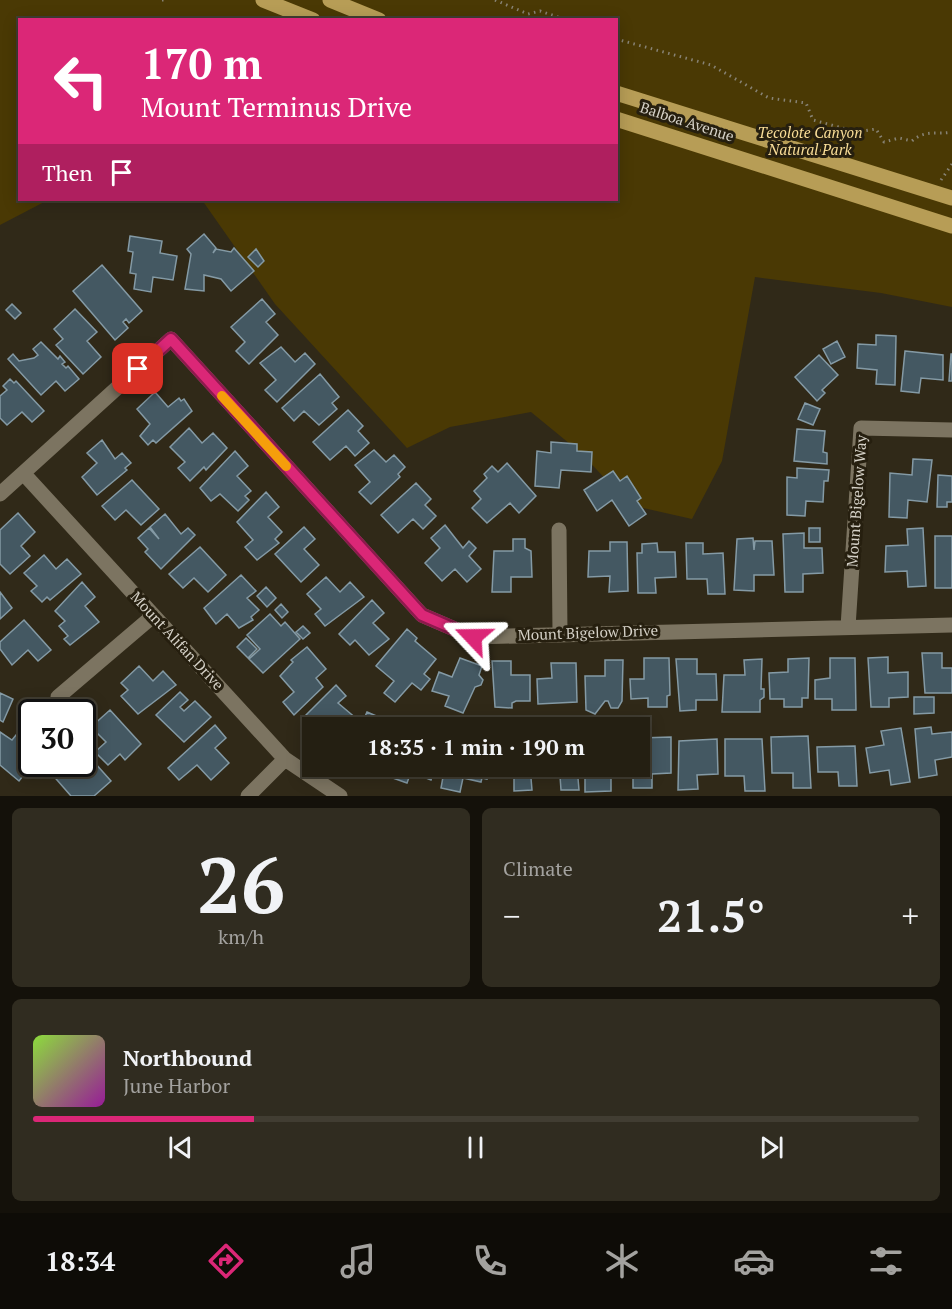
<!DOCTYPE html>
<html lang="en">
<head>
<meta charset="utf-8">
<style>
  :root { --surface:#241f12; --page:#302c20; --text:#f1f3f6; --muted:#a3a29f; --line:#413d32; --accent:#db2777 }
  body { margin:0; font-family:"PT Serif",serif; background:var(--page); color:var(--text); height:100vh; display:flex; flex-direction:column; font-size:22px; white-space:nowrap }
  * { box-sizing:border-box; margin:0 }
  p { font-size:20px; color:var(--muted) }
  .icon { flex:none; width:33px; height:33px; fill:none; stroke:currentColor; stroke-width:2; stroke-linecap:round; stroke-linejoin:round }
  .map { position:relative; height:796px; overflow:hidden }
  .panel { display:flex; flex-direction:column; gap:12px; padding:12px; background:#14110a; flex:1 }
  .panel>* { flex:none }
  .top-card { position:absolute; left:18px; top:18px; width:600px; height:183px; border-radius:0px; box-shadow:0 3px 15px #0003,0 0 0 2px var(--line); background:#db2777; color:#fff; overflow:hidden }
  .speed { position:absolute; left:18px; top:699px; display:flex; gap:12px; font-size:30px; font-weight:700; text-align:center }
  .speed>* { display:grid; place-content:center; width:78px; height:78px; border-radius:50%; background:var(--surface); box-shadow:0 3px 15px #0003,0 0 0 2px var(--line); line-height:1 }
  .speed .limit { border:3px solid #111; border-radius:9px; background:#fff; color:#111 }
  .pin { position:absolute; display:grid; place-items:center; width:51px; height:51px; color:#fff; margin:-26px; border-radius:12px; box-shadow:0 3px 9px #0006 }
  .me { position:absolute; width:66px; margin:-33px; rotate:293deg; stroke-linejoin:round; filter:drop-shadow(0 0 4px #0008) }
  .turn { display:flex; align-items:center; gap:21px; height:126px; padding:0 24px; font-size:27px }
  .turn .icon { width:78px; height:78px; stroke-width:2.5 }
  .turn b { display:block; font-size:42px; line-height:51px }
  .then { display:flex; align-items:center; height:57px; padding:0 24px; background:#0003; gap:12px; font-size:22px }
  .big { font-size:45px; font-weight:700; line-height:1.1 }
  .panel .card { flex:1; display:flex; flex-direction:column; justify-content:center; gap:9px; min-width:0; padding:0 21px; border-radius:9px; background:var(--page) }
  .panel .dial { align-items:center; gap:0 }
  .dial b { font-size:78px; line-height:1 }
  .song { display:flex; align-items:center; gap:18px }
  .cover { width:72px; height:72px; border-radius:9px; background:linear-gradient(135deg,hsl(90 70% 55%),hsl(300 70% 35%)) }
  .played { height:6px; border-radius:3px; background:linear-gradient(90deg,var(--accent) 25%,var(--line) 25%) }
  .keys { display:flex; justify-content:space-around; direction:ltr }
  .heat { display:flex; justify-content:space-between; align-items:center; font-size:33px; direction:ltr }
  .panel .tiles { flex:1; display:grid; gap:12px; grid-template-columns:1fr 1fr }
  .card:last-child { grid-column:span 2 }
  .trip { position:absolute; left:302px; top:717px; width:348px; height:60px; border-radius:0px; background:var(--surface); box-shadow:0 3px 15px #0003,0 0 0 2px var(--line); font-weight:700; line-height:60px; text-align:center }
  .tab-bar { display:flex; height:96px; justify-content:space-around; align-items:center; background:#0e0c07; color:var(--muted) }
  .tab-bar .icon { width:42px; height:42px }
  .tab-bar .selected { color:var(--accent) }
  .tab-bar b { font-size:27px; color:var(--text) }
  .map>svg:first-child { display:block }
  .green { fill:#4a3904 }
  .building { fill:#445862; stroke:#849aa5; stroke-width:1.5 }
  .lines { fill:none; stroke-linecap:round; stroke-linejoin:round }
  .path { stroke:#888375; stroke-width:3; stroke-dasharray:1.5 4.5; stroke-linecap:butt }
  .minor { stroke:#7c7461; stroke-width:15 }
  .major { stroke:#b79d56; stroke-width:15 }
  .route-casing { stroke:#8e194d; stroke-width:15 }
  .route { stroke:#db2777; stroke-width:10 }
  .slow { stroke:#f59e0b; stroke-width:10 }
  .labels { text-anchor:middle; stroke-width:6; stroke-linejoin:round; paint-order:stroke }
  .street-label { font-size:15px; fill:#d5d1c7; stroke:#261f0f }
  .park-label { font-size:15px; font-style:italic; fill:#f9dd97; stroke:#261f0f }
</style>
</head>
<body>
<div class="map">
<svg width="952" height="796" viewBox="0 0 952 796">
  <rect width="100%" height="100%" fill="#302918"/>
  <path class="green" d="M0,0h952v307l-71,-14 -126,-16 -33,184 -30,58 -62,-14 -49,-52 -50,-41 -81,15 -43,21 -132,-144 -73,-104h414v-180h-596v180h28l-48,25z"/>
  <path class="building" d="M204,234l12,14 -3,5 3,-4 15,3 3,-4 20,23 -23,20 -10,-12 -17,-4v16l-19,-2 6,-35 -4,-5z
    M130,236l32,5 -2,12 17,3 -4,24 -20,-3 -2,15 -17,-3 2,-15 -6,-1 3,-21 -5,-1z
    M256,249l8,12 -6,6 -10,-10z
    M102,265l40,46 -13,12 -3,-4 -3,3 5,6 -13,12 -42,-49z
    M262,299l13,15 -9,8 12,13 -29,29 -13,-13 9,-9 -14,-15z
    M12,304l9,9 -6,6 -9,-9z
    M75,309l22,23 -10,9 14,16 -18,17 -27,-29 7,-6 -9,-10z
    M876,335l20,1 -1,49 -19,-1 1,-14 -20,-2 1,-24 18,1z
    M837,341l8,16 -14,7 -8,-15z
    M41,342l17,17 2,-3 5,6 -3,2 4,4 2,-2 11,13 -14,12 -9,-10 -15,14 -33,-36 5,-5 6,7 15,-3 4,-3 -5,-6z
    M281,347l14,15 10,-9 10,11 -38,38 -12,-12 11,-10 -16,-17z
    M905,351l38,4v25l-22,-2 -2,15 -18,-2z
    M951,354h1v27h-3z
    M819,355l19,20 -16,15 3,3 -8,8 -22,-24z
    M320,374l19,23 -7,6 5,6 -18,16 -15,-14 -10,10 -12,-13z
    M10,379l4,4 2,-2 28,30 -12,11 -10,-10 -15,13 -7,-7v-22l7,-6 -4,-4z
    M155,392l13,15 11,-9 2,3 3,-2 8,12 -36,32 -3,-3 -5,5 -8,-9 10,-12 -13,-15z
    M805,403l15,6 -7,16 -15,-6z
    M348,410l15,16 -5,5 11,12 -14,13 -9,-10 -16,14 -17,-18z
    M189,428l13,15 11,-10 14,15 -21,22 -2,-3 -14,14 -12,-13 7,-6 -15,-15z
    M797,429l28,2 -2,21 4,1v11l-33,-3z
    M102,440l13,19 7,-6 9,10 -6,5 2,2 -30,25 -15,-18 15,-14 -10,-10z
    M551,442l26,2v7l15,1 -1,20 -30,-2 -2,18 -24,-2 2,-35 14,2z
    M374,450l12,12 8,-7 11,12 -7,7 2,3 -29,27 -12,-12 11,-10 -15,-17z
    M235,451l13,15 -11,10 14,15 -6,5 4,4 -11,11 -18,-17 -9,7 -11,-13z
    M913,459l19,1 -5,42 -19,-2 -1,18 -18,-1 1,-44 22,2z
    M507,463l29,33 -17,17 -9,-10 -23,20 -15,-15 9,-9 -7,-8 13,-13 -3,-4 8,-8 6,6z
    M797,468l32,2 -1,11h-4l-1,21 -17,-1 -1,15 -18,-1v-38l10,1z
    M613,471l7,10 7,-5 14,22 -4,3 9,13 -17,12 -17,-26 -15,11 -13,-21z
    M938,475l14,1v26h-5v5h-10z
    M132,480l27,29 -18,16 -15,-15 -11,10 -13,-14z
    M416,483l15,16 -6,6 11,11 -13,13 -10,-10 -15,14 -17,-18z
    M266,492l13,15 -11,10 14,15 -7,7 4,4 -22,17 -12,-13 8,-7 -16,-18z
    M18,513l17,19 -14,14 9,10 -20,18 -10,-10v-34z
    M165,514l16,20 7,-6 7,7 -34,34 -16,-17 3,-3 -10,-11 11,-10 10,11 -9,-12z
    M445,525l18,23 6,-7 7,7 -7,8 12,13 -14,13 -12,-13 -13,12 -17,-18 15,-15 -9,-10z
    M304,527l11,12 -11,10 15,16 -18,17 -26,-28z
    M809,528h11v14h-11z
    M923,528l3,58 -18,1 -1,-16 -22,1 1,-26 22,-1 -1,-16z
    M804,533v15h18l1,25 -20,1v18h-18l-2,-58z
    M935,536h17v52h-17z
    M753,538l1,12 1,-9h17l2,34h-20v16l-20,-1 3,-51z
    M513,539h12v9l6,3 1,26h-21v15h-19l2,-41h19z
    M610,542h17l1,49 -19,1 1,-16 -22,1 1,-26h21z
    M657,543l1,9h17l1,25 -21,1 1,15h-18l-1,-40h5v-9z
    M686,543h17v11l20,-1 2,41h-17l-1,-15h-20z
    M200,547l26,28 -18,17 -14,-14 -11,10 -14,-14z
    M44,555l12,14 11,-10 14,15 -31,26 -3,-3 -5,5 -11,-11 6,-5 -13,-13z
    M241,575l15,16 -9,7 12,12 -8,7 2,3 -14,8 -12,-14 -11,10 -12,-16z
    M326,577l14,15 10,-10 14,15 -39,29 -10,-12 6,-5 -14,-15z
    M82,582l13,15 -10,9 14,16 -29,23 -6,-6 4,-3 -9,-10 6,-5 -10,-10z
    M266,587l10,11 -9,9 -10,-11z
    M0,592l12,16 -12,11z
    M372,600l12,13 -11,10 16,16 -20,16 -14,-15 -5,5 -11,-11z
    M281,604l7,8 -6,6 -7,-8z
    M270,614l11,12 4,-4 15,17 -37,34 -14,-14 11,-10 -13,-14z
    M24,620l27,30 -13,11 -10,-11 -16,15 -12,-16v-7z
    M303,626l7,7 -7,6 -7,-7z
    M407,629l10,9 -2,3 21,18 -12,15 6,5 -9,11 -9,-7 -17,19 -11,-9 10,-12 -18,-15z
    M246,638l11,11 -9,9 -11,-11z
    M307,647l19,22 -10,9 7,9 -29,28 -11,-13 11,-10 -14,-16 13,-14 -2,-2z
    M922,653h20v15h10v25h-27z
    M888,657v16l20,-1v25l-19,1v9h-18l-3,-49z
    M460,658l22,8 -3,9 4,5 -2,5 -6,2 -12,26 -18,-7 4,-10 -17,-5 7,-19 13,5z
    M644,658h25l1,37 -3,1v11h-19v-9l-17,1 -1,-20h14z
    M809,658l-1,40h-6v9h-18v-8h-14l-1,-26 19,-1v-13z
    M830,658h25l1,52h-24v-11h-17v-19l15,-2z
    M676,659h21v15h19l1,26h-21v10l-16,1z
    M762,659l-1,30h3v8l-4,3v12h-38l2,-37h21l-1,-15z
    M605,660h18l-1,41 -4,7h-7l-3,-7h-3l-10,13 -9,-4 -1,-34h20z
    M492,661h19v14h19v26h-14l-4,2v5l-17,-1z
    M551,663h25l1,39 -39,2 -1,-25 15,-1z
    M139,666l14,15 10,-10 13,14 -38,29 -17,-18 7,-6 -7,-7z
    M336,685l10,11 -8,7 19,16 -8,9h-11l-5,-5 -4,5h-17v3l-11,-11z
    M180,692l8,8 -8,7 4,4 11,-10 16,16 -27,25 -28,-27z
    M0,693l13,6 -10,23 -3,-2z
    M914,697h20v16l-20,1z
    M110,710l31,34 -16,16 -5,-6 -12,11 -13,-13 11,-10 -15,-15z
    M367,712l21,9 -3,7h-25z
    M25,724l7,6v25l-11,12 5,5 -7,9 -19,-16v-33l12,8z
    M215,725l11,13 -11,10 14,15 -18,17 -14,-15 -18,15 -11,-12z
    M931,727l1,7 20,-2v25l-17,3 2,15 -18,3 -4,-49z
    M901,728l9,54 -19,3 -2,-15 -19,3 -4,-25 18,-3 -3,-14z
    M808,736l3,52h-18v-15h-21l-1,-36z
    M671,737v36l-19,1v14h-19v-22h6v-28z
    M717,739l1,35 -21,1 1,14 -20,1 1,-49z
    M725,739h37l3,52h-20l-1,-15h-19z
    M855,746l2,40h-18l-1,-14h-20l-1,-25z
    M86,753l25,28 -17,15h-23l-28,-32h39v-8z
    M394,766h42l-5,14 -20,-8 -4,11 -17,-6z
    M445,766h45l-3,13 -5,-1 -1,4 -18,-4 -3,14 -19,-4z
    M493,766h37l2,24 -18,1v-15h-21z
    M539,766h38l2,24h-18l-1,-14h-20z
    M585,766h39l1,4h-14v21l-26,1z"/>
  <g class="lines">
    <path class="path" d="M162,0h4
      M495,0l33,14 12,-3 27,9
      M616,39l95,26 58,33 37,5 7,17 44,12 19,-3 8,13 15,-4 13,3c14,-12 24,-6 40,-9
      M941,180l11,-16"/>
    <path class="minor" d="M24,474l261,285 55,37
      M0,494l171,-155 251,276 51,22 479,-12
      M559,530l1,103
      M848,627l13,-199 91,2
      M58,697l95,-81
      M248,796l37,-37"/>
    <path class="major" d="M263,0l50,20
      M330,0l49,20
      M616,93l336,105
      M616,119l336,107"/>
  </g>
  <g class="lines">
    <g class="route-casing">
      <path id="route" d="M138,369l33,-30 251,276 51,22"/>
    </g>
    <use href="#route" class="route"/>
    <path class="slow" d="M222,396l64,70"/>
  </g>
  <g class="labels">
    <g class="street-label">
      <text transform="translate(687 122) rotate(18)" y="5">Balboa Avenue</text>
      <text transform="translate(857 501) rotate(-86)" y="5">Mount Bigelow Way</text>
      <text transform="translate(588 633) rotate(-2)" y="5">Mount Bigelow Drive</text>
      <text transform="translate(177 641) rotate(47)" y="5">Mount Alifan Drive</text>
    </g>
    <g class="park-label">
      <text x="810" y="138">Tecolote Canyon<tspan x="810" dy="17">Natural Park</tspan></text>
    </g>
  </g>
</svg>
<div class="speed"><div class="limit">30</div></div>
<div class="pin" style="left:138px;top:369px;background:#d93025"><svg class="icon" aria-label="arrive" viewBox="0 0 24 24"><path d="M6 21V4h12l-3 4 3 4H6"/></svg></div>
<svg class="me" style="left:473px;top:637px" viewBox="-20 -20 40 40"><path d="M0-17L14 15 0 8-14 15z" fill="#db2777" stroke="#fff" stroke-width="4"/></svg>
<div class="trip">18:35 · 1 min · 190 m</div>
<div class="top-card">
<div class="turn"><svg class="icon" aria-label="left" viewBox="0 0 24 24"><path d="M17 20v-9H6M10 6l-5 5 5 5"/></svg><div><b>170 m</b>Mount Terminus Drive</div></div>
<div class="then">Then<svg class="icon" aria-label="arrive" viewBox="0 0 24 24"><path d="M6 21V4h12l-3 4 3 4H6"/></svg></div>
</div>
</div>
<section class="panel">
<div class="tiles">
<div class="card dial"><b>26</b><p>km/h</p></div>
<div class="card"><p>Climate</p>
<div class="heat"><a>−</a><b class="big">21.5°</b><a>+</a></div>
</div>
<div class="card">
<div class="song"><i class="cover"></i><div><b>Northbound</b><p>June Harbor</p></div></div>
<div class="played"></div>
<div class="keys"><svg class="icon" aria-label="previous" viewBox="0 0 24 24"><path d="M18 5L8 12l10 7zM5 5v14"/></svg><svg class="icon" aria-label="pause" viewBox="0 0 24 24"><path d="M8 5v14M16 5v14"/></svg><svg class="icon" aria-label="next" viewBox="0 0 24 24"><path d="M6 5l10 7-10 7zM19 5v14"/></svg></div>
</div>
</div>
</section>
<nav class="tab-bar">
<b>18:34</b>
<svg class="icon selected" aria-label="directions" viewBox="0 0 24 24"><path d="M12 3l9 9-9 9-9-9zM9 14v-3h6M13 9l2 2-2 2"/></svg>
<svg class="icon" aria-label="music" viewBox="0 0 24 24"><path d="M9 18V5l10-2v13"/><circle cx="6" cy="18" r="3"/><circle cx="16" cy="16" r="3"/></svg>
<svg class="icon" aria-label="phone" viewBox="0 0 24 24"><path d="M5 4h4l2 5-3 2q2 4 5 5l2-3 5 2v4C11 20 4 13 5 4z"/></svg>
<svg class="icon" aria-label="climate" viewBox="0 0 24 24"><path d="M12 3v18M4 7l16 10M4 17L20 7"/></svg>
<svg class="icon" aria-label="car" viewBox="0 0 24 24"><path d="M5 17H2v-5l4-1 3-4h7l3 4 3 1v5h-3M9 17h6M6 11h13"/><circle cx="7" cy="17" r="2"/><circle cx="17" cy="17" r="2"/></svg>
<svg class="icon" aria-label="filters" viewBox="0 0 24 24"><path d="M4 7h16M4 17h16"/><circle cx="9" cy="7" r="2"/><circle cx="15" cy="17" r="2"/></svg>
</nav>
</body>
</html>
